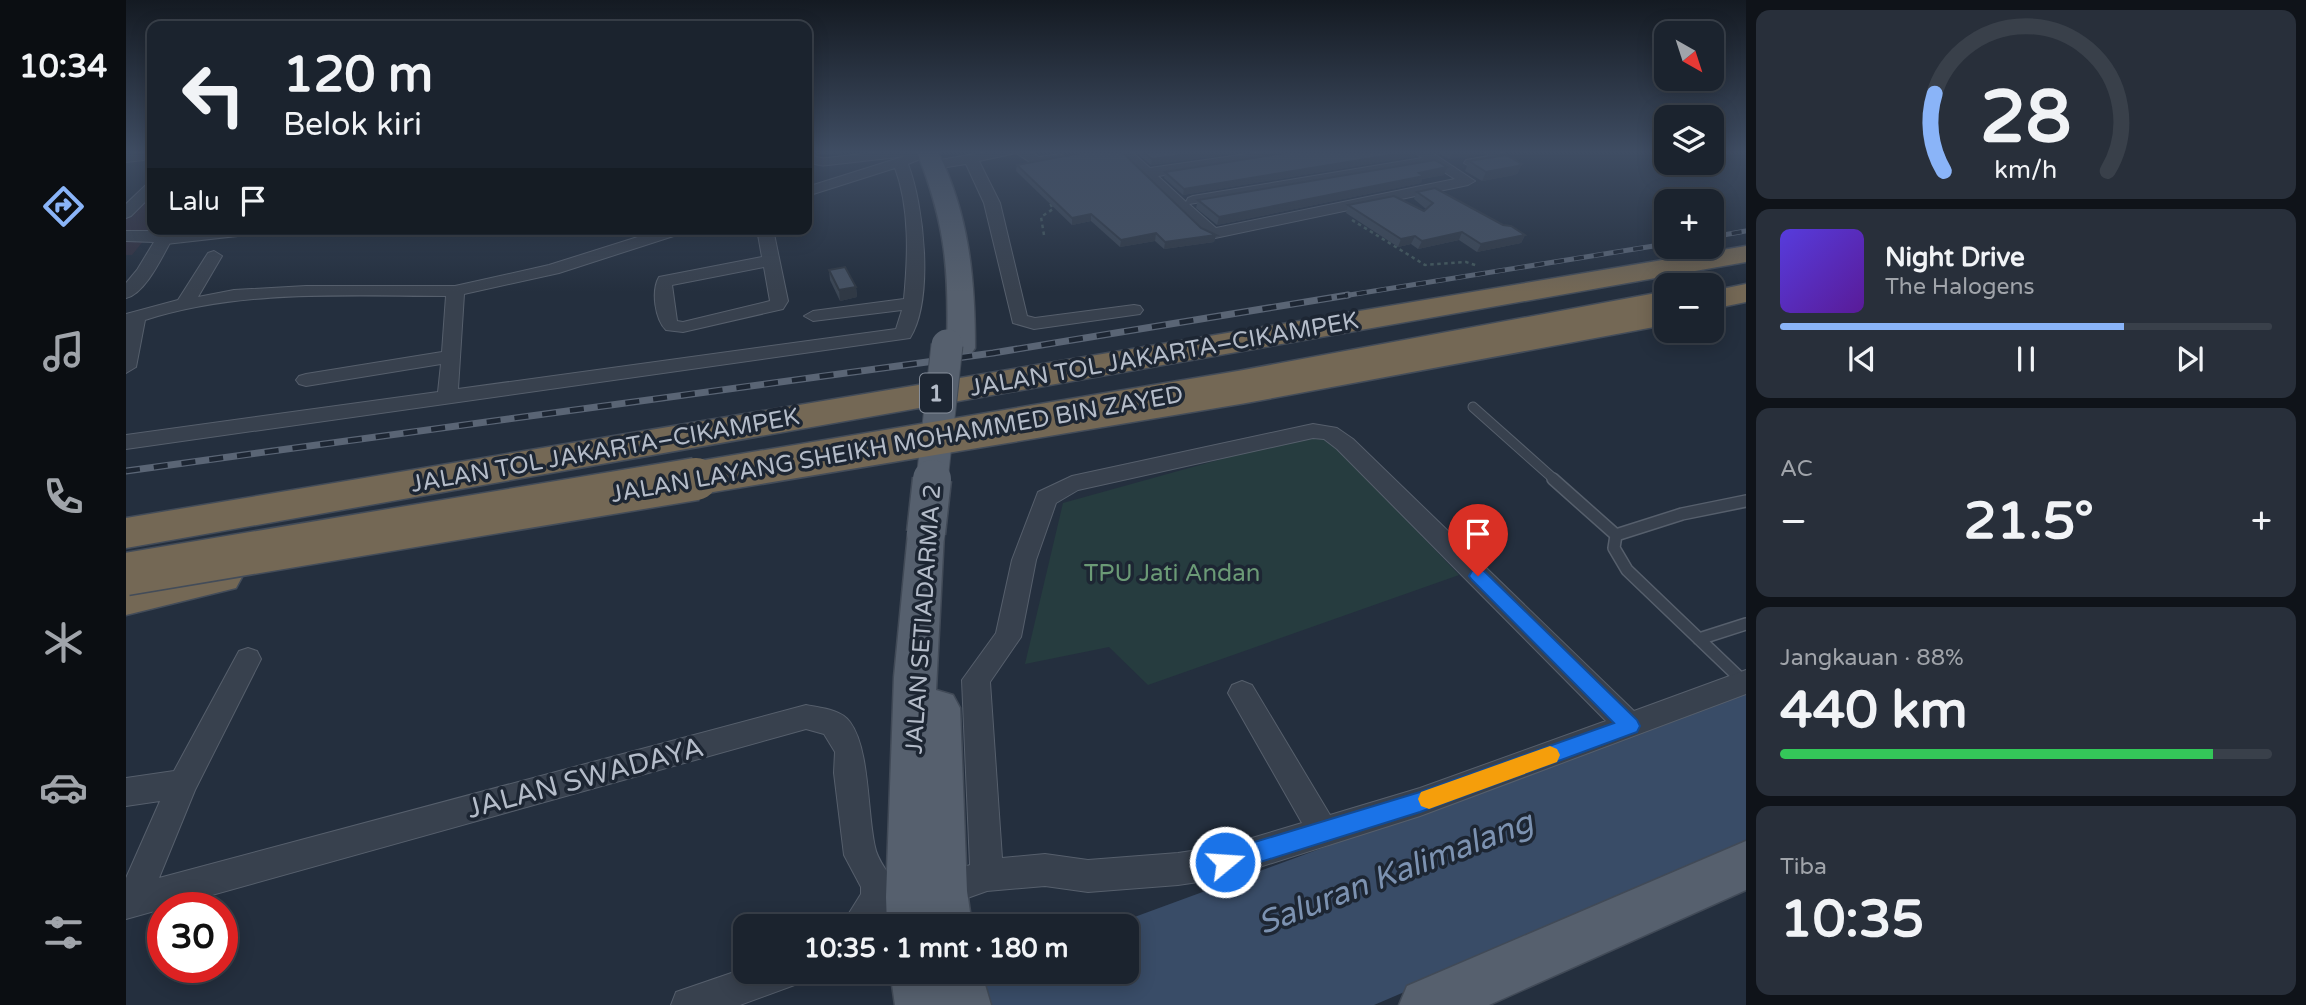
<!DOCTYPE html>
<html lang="id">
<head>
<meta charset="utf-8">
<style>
  :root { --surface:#1b232e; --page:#282f3a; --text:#f1f3f6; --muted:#a0a4aa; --line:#39404a; --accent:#8ab4f8 }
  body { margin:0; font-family:"Varela Round",sans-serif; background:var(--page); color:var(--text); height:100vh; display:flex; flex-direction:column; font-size:26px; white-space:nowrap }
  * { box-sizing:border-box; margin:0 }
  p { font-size:23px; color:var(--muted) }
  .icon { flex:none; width:38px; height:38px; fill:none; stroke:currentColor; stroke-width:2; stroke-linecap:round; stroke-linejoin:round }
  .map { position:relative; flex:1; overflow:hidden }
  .side { display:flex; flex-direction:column; gap:10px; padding:10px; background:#0f1319; width:560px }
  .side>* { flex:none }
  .banner { position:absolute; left:21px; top:21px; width:665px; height:214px; border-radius:14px; box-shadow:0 4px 18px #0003,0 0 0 2px var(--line); background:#1b232e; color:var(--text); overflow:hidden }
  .needle { width:46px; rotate:141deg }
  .fabs { position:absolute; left:1528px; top:21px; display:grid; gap:14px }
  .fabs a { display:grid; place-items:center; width:70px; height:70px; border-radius:14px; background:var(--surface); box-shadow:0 4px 18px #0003,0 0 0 2px var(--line); font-size:35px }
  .speed { position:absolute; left:21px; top:892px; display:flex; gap:14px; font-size:35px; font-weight:700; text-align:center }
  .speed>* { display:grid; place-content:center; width:91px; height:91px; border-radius:50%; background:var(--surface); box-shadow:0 4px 18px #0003,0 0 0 2px var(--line); line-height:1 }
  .speed .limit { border:10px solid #d22; background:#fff; color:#111 }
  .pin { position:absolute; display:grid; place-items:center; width:60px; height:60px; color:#fff; margin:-72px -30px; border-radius:50% 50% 50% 0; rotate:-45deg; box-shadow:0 0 7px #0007 }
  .pin .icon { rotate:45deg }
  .me { position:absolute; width:77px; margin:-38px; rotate:72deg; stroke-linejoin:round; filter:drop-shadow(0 0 5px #0008) }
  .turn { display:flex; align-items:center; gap:24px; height:147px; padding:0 21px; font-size:32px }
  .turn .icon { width:91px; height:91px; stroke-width:2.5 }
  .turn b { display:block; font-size:49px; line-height:60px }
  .then { display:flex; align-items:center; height:66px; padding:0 21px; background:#0003; gap:14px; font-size:26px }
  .big { font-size:52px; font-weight:700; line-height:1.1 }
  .side .card { flex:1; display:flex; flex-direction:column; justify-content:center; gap:10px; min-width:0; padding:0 24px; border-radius:14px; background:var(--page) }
  .side .dial { align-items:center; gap:0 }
  .dial svg { height:182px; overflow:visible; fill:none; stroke:var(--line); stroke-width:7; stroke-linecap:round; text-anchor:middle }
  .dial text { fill:var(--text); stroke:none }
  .song { display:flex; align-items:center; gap:21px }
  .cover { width:84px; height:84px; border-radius:10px; background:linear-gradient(135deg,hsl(250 70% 55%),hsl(270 70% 35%)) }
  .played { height:7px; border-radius:4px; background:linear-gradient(90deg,var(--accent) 70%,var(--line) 70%) }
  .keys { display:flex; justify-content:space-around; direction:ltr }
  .heat { display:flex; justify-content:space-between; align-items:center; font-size:38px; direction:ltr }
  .charge { height:10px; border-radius:5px; background:linear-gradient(90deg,#34c759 88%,var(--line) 0) }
  .trip { position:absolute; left:607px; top:914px; width:406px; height:70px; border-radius:14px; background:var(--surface); box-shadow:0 4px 18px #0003,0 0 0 2px var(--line); font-weight:700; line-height:70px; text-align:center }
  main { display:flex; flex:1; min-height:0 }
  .menu { display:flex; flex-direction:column; width:126px; justify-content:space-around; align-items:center; background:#0b0e12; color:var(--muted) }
  .menu .icon { width:49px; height:49px }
  .menu .current { color:var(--accent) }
  .menu b { font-size:32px; color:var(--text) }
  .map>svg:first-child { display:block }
  .medical { fill:#32303f }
  .green { fill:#263c3f }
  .water { fill:#394c67 }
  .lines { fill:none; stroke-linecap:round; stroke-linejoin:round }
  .service-far2-casing { stroke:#565f6c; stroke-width:9 }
  .service-far1-casing { stroke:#565f6c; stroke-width:11 }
  .service-casing { stroke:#565f6c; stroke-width:14 }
  .minor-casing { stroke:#565f6c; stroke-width:2 }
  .primary-casing { stroke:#414a57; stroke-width:3 }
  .motorway-casing { stroke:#434c59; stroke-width:3 }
  .path { stroke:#44595c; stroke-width:2.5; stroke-dasharray:3.5 3.5; stroke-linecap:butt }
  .service-far2 { stroke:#38414e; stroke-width:7 }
  .service-far1 { stroke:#38414e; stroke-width:9 }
  .service { stroke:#38414e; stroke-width:11 }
  .minor { fill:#38414e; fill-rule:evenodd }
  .primary { fill:#56606e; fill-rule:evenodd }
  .motorway { fill:#746855; fill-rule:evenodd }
  .rail-far1-casing { stroke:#5a6575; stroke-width:5 }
  .rail-casing { stroke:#5a6575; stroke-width:7 }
  .rail-far1 { stroke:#1d2633; stroke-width:3.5; stroke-dasharray:10; stroke-linecap:butt }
  .rail { stroke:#1d2633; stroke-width:4.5; stroke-dasharray:14; stroke-linecap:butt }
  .primary-bridge-far1-casing { stroke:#414a57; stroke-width:33; stroke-linecap:butt }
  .primary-bridge-casing { stroke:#414a57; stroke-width:41; stroke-linecap:butt }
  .motorway-bridge-far1-casing { stroke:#434c59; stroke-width:36; stroke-linecap:butt }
  .motorway-bridge-casing { stroke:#434c59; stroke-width:45; stroke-linecap:butt }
  .primary-bridge-far1 { stroke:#56606e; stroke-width:31 }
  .primary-bridge { stroke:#56606e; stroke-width:38 }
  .motorway-bridge-far1 { stroke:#746855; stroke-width:33 }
  .motorway-bridge { stroke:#746855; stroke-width:42 }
  .wall { fill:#3b4654 }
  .shaded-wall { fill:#303945 }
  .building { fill:#455162; stroke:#303945; stroke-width:2 }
  .route { fill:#1a73e8; stroke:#114b97; stroke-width:2 }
  .slow { fill:#f59e0b }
  .labels { text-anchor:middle; stroke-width:7; stroke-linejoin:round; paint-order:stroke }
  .shield { fill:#1d2633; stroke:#878f9c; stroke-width:2 }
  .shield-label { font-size:23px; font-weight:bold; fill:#b4bcc9 }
  .street-label { font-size:24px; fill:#b4bcc9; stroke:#1d2633 }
  .park-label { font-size:24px; fill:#6b9a76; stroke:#1d2633 }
  .near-street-label { font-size:28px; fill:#b4bcc9; stroke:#1d2633 }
  .near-water-label { font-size:32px; font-style:italic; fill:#7c92b1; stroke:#1d2633 }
</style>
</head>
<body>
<main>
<nav class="menu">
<b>10:34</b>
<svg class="icon current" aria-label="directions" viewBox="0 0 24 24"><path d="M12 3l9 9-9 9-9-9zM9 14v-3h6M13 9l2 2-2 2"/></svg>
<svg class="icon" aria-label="music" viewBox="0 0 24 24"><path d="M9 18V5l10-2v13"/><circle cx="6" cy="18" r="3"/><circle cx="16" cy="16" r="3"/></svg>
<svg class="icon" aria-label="phone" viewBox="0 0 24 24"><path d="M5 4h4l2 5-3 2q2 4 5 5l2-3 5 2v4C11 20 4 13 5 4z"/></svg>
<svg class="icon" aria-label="climate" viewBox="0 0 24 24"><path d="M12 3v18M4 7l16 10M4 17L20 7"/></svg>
<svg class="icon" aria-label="car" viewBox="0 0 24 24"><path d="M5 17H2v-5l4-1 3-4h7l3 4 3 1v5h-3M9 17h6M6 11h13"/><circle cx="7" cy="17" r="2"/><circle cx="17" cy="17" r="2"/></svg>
<svg class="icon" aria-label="filters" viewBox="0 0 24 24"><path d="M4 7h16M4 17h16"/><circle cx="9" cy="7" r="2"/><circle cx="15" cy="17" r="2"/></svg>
</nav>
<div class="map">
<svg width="1620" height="1005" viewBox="0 0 1620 1005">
  <rect width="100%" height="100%" fill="#242f3e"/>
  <path class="medical" d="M26,192v37h112l-119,10 -13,16h-6v-37z"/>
  <path class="green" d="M1196,431l137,144 -311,110 -39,-38 -84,17 38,-161z"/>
  <path class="water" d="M1620,692v154l-372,159h-478l91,-34h140v-45h-17z"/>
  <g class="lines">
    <g class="service-far2-casing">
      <path id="service-far2" d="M683,152l4,8 10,2 88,-10
        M41,229l-4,6 7,5 98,-11"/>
    </g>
    <g class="service-far1-casing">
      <path id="service-far1" d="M1347,407l82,73"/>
    </g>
    <g class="service-casing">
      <path id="service" d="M1427,479l63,56
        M1573,639l47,-15
        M1618,682l-117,-112 -13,-22 2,-13 66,-21 64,-13"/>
    </g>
    <g class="minor-casing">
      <path id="minor" d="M26,152v7l-26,3v-8z
        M792,152l17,1 -27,11c16,41 26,136 2,174l-784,111v-14l312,-43 3,-28 -135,22 -7,-2 -3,-4 3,-4 7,-2 136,-22 4,-56c-100,0 -204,-7 -301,24l-9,47 -10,6v-59l52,-14 30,-47 6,-2 8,5 -24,41 36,-7 72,-4h149l94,-21 114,-36h25l-2,3 -127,41 -95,21 -6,95 438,-60 6,-19 -89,11 -9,-5 9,-5 91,-12c4,-42 6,-91 -9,-131l-88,28v-9z
        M861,152h44l8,5 21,-3 7,4 -2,3 -29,5 -20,-13 -37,8 21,42 27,113 8,2 99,-13 6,1 3,4 -3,4 -106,15 -21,-6 -29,-120 -18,-39 -32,5 -7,-4 7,-4z
        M991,152h15l18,16 111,-16h33l-7,4 -129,20 28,26 2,-4 5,-2 229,-38 -8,-6h17l44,29 -7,4 -253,53 -14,-5zM1307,165l22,14 -239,49 -27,-24z
        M1360,152h15l6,6 -2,3 -34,6 -7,-4 2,-3 23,-4z
        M26,183v12l-21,21 -5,2v-14l21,-20z
        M631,229h16l15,72 -5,8 -100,23 -17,-2c-11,-11 -15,-39 -7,-53l103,-20zM638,267l6,34 -87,21 -6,-1 -5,-36z
        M0,231h30l15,10c-9,16 -26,53 -45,57v-15l11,-13 17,-28 -28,-1z
        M1187,424l24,4 16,11 281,272 112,-41v24l-326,122 -195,62 -47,7 -90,7 -43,-6 -58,5 -45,16 -56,7 -8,12h-37l20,-32v-7l-17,-32 -10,-82 1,-21 -11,-18 -18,-5 -680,190v-41l34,-77 -34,5v-28l48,-7 65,-120 9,-3 9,3 4,8 -66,131 -36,88 647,-173c14,3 35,4 44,17 20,27 17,90 25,125 2,12 12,23 17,34l50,-6 28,-10 -8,-185 34,-47 16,-73 26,-68 34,-16zM1187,438l11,1 13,10 269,272 -186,67 -90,27 -78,-130 -10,-4 -10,4 -4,8 74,130 -77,23 -47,7 -90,7 -43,-6 -43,4 -12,-176 31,-45 15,-77 20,-57 22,-13z
        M620,968v3h59l-5,12 -60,22h-69l5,-13z"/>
    </g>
    <g class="primary-casing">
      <path id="primary" d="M791,152h21c31,63 37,126 37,196l-4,6 -10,3 -10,-3 -4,-6c2,-78 -1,-123 -30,-196z
        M800,520l13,4 5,9 -8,157 17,5 7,13 7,183 5,35h-85l-1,-29 8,-220 14,-144 5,-9z
        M1620,841v49l-257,115h-90l8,-19z
        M764,971h91l10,34h-96z"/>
    </g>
    <g class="motorway-casing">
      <path id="motorway" d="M1620,246v16l-1620,286v-30z
        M1620,284v18l-34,7v-18z
        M95,561l15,5 6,11 -6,11 -110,27v-34z"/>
    </g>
    <path class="path" d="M1226,220l73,45 41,-3 12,4
      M918,235l-3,-18 12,-8 -3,-6"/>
    <use href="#service-far2" class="service-far2"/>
    <use href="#service-far1" class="service-far1"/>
    <use href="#service" class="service"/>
    <use href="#minor" class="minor"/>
    <use href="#primary" class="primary"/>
    <use href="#motorway" class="motorway"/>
    <g class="rail-far1-casing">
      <path id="rail-far1" d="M1586,237l34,-6
        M1211,297l329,-53"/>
    </g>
    <g class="rail-casing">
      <path id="rail" d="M0,471l867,-118 355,-58"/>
    </g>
    <use href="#rail-far1" class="rail-far1"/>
    <use href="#rail" class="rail"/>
    <g class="primary-bridge-far1-casing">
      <path id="primary-bridge-far1" d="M806,480l15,-135"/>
    </g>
    <g class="primary-bridge-casing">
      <path id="primary-bridge" d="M800,533l6,-54"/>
    </g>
    <g class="motorway-bridge-far1-casing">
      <path id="motorway-bridge-far1" d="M559,480l557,-93 424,-79"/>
    </g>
    <g class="motorway-bridge-casing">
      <path id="motorway-bridge" d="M0,574l570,-95"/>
    </g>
    <use href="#primary-bridge-far1" class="primary-bridge-far1"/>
    <use href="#primary-bridge" class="primary-bridge"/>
    <use href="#motorway-bridge-far1" class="motorway-bridge-far1"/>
    <use href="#motorway-bridge" class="motorway-bridge"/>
  </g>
  <path class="wall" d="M691,152h40l-39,3z
    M1009,152h109l-93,13z
    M1310,152h48l-1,2 -34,5z
    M1290,156l-233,39 -19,-17 1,-6z
    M1343,161l49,12 -4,2 -32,6 -17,-10z
    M891,165l184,63 15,7 -2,7 -50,7 -9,-8 -35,6 -29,-26 -19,4 -56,-54z
    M1321,167l-3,8 -22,4 -1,4 -204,42 -21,-17 2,-8z
    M1291,192l86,33 22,10 -4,8 -44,9 -18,-12 -41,9 -7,-5 -13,3 -52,-34 2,-8 76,6 2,-2 -12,-10z
    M703,270l27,17 1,10 -17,4 -10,-21z"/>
  <path class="shaded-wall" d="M1078,152h40l-93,13 1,-6z
    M1283,152h8l-1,4 -233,39 1,-6z
    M1336,152h22l-1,2 -34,5 3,-6z
    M1396,164l-4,9 -4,2 -32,6 4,-9z
    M1321,167l-3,8 -22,4 -1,4 -204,42 2,-8z
    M965,214v7l-19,4v-7z
    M46,229h39l-37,4z
    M1336,232l-3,8 -41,9 4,-8z
    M1030,233l-1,8 -35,6 1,-7z
    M1090,235l-2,7 -50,7 1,-7z
    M1399,235l-4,8 -44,9 4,-8z
    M1289,236l-4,8 -13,3 3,-8z
    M730,287l1,10 -17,4 -1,-11z"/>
  <path class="building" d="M960,152h36l79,76 15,7 -51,7 -9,-9 -35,7 -30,-26 -19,4 -55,-53z
    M1017,152h61l-52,7z
    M1165,152h118l-225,37 -19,-17z
    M1380,155l16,9 -4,2 -32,6 -17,-11z
    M1309,160l12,7 -28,6 5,3 -205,41 -21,-17z
    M1309,188l68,37 8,1 14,9 -44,9 -19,-12 -40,9 -7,-5 -14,3 -53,-34 46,-9 30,15 9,-8 -16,-11z
    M719,267l11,20 -17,3 -10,-20z"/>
  <linearGradient id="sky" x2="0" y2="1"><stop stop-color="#141a22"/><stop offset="0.52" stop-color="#3f4d63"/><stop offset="1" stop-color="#3f4d63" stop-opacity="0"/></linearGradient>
  <rect width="1620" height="292" fill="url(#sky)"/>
  <path class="route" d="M1352,569l6,2 153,149 3,6 -3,6 -217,80 -195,61 -8,-3 -3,-8 3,-8 8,-3 195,-59 194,-69 -142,-143 -3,-4 3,-5z"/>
  <path class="slow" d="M1424,746l7,3 3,6 -3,7 -128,47 -8,-3 -3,-7 3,-7z"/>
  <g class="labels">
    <rect class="shield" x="794" y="373.5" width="32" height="39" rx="5"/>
    <g class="shield-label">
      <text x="810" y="401">1</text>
    </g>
    <g class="street-label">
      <text transform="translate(1038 354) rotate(-10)" y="8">JALAN TOL JAKARTA–CIKAMPEK</text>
      <text transform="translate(771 444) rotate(-10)" y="8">JALAN LAYANG SHEIKH MOHAMMED BIN ZAYED</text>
      <text transform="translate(479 450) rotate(-10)" y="8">JALAN TOL JAKARTA–CIKAMPEK</text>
      <text transform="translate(797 619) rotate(-86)" y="8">JALAN SETIADARMA 2</text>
    </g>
    <g class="park-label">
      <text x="1046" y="581">TPU Jati Andan</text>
    </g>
    <g class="near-street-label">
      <text transform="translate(459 777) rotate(-15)" y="10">JALAN SWADAYA</text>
    </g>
    <g class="near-water-label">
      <text transform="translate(1269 872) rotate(-21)" y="11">Saluran Kalimalang</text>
    </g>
  </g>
</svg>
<div class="fabs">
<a><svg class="needle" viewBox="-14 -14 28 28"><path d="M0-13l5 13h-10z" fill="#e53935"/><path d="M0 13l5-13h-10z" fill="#a0a4aa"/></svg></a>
<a><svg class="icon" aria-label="layers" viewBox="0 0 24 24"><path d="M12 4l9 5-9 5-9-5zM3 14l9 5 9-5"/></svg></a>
<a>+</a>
<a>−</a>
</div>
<div class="speed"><div class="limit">30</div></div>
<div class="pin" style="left:1352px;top:576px;background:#d93025"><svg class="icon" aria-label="arrive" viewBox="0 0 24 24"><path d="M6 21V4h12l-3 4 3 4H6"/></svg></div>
<svg class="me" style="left:1099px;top:862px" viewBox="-20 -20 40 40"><circle r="17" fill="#1a73e8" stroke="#fff" stroke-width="3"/><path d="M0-11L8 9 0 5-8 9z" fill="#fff"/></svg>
<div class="trip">10:35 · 1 mnt · 180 m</div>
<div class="banner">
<div class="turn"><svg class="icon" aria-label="left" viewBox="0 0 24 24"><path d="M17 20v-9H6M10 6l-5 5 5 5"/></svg><div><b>120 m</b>Belok kiri</div></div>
<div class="then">Lalu<svg class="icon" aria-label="arrive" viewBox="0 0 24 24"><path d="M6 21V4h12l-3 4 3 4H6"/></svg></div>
</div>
</div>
<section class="side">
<div class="card dial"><svg viewBox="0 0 100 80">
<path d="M14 69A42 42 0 1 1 86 69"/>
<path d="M14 69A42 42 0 0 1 10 35" stroke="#8ab4f8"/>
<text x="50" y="56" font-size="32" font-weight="700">28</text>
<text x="50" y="72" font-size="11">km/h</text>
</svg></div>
<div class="card">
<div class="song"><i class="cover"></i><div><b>Night Drive</b><p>The Halogens</p></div></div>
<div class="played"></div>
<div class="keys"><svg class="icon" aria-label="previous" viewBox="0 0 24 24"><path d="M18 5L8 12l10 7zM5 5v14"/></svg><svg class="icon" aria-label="pause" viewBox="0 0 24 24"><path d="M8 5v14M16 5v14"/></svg><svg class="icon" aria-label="next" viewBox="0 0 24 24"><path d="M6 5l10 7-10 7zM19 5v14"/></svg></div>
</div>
<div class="card"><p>AC</p>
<div class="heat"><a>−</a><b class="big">21.5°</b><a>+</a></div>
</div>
<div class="card"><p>Jangkauan · 88%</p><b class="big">440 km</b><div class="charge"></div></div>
<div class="card"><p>Tiba</p><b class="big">10:35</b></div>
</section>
</main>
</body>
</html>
